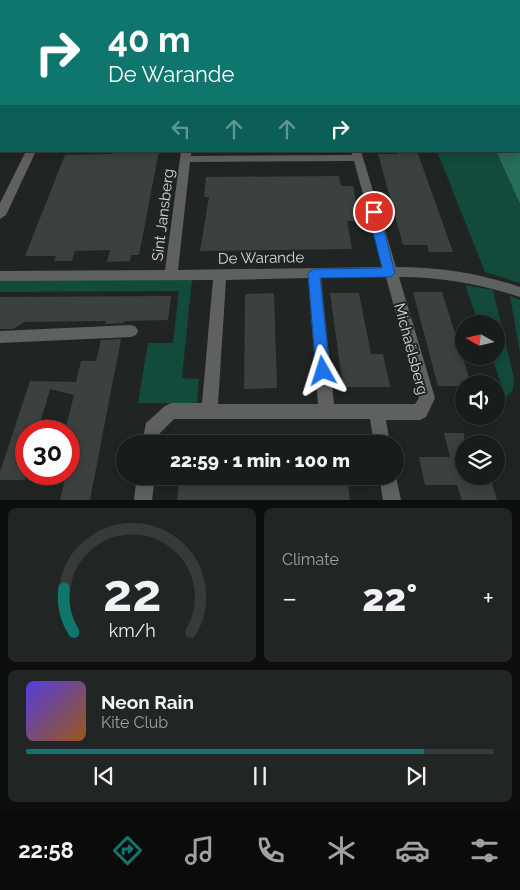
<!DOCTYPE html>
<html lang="en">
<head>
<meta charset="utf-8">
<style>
  :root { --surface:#181c1a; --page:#212523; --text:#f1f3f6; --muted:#9fa1a2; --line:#363a39; --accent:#0f766e }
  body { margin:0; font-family:Raleway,sans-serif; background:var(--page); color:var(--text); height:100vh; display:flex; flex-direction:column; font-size:19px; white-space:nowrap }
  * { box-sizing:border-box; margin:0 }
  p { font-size:16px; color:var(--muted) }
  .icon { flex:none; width:28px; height:28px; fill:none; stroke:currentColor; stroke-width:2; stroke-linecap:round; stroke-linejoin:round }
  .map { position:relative; height:500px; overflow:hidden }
  .drawer { display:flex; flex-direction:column; gap:8px; padding:8px; background:#0d0f0e; flex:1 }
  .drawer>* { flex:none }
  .banner { position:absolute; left:0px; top:0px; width:520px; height:152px; box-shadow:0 2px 12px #0003,0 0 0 1px var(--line); background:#0f766e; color:#fff; overflow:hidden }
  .needle { width:32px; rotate:278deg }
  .buttons { position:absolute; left:455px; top:315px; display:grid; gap:10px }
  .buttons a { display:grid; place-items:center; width:50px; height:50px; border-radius:50%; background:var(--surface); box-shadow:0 2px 12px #0003,0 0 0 1px var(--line); font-size:25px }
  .speed { position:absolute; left:15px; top:420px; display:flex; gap:10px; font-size:25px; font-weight:700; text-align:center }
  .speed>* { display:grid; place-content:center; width:65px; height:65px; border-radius:50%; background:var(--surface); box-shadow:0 2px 12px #0003,0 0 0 1px var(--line); line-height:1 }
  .speed .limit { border:8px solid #d22; background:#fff; color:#111 }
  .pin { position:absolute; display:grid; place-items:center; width:42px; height:42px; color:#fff; margin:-21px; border:2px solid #fff; border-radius:50%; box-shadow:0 1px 5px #0007 }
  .me { position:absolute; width:55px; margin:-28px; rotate:354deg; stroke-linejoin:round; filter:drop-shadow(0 0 4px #0008) }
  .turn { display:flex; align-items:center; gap:18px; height:105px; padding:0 25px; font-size:22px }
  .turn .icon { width:65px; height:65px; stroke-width:2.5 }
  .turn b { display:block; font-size:35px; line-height:42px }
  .lanes { display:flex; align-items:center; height:48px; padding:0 25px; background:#0003; justify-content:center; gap:25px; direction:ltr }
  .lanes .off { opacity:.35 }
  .big { font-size:38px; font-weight:800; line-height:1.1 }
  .drawer .widget { flex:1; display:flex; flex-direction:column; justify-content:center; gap:8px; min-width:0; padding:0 18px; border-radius:8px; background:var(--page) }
  .drawer .dial { align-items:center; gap:0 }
  .dial svg { height:130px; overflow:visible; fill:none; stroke:var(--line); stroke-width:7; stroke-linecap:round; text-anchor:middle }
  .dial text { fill:var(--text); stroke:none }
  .song { display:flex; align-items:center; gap:15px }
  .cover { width:60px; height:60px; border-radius:8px; background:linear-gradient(135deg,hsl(250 70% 55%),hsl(30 70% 35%)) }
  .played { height:5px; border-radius:2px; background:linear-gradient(90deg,var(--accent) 85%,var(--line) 85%) }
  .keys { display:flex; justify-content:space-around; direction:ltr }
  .heat { display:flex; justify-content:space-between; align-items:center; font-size:28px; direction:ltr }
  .drawer .tiles { flex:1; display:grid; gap:8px; grid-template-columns:1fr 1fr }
  .widget:last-child { grid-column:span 2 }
  .trip { position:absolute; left:116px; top:435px; width:288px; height:50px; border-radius:25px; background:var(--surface); box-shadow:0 2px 12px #0003,0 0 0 1px var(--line); font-weight:800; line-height:50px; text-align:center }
  .menu { display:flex; height:80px; justify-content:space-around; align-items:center; background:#0a0b0a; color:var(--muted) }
  .menu .icon { width:35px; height:35px }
  .menu .active { color:var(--accent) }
  .menu b { font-size:22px; color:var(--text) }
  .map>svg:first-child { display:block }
  .green { fill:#124a3c }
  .water { fill:#286c5b }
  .building { fill:#3b413f }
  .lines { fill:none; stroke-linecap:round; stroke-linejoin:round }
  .street { fill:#5f6160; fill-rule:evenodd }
  .route { fill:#1a73e8; stroke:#114b97 }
  .labels { text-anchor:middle; stroke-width:4; stroke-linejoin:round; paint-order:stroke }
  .street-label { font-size:15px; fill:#d6dad8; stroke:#202523 }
</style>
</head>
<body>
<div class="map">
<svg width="520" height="500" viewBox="0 0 520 500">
  <rect width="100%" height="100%" fill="#202523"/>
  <path class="green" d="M437,151h59l24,53v79l-35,-11z
    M192,279l-10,99 17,1 -2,24h-59l10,-60h25l6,-52 -179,1v-12z
    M465,285l28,5 21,88 -1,12 -7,7 -15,-41h5v-32h-17z
    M510,296l10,4v53z"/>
  <path class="water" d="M519,143l1,2v59l-24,-53h23z"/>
  <path class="building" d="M113,151h46l-20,104h-8l-1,6 -23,1 3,-12 -35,1 -3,10h-18l2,-5h-31l40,-101 47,-1z
    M397,151h20l36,101h-24l-2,-7h-24l-25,-91h20z
    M339,176l2,10h12l3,15h2l4,20h-15l5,28 -152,2 9,-54h-5l2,-20z
    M413,292h29l29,92h-7v2h-26z
    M274,293l3,95 -33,1 1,-95z
    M330,293h29l12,61h12l7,33h-47z
    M171,296l-3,24 -43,1 -1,2 -19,1 1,-3 -82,1 -11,7h-13v-32z
    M121,339l-31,161h-30l6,-26h3v-43h-4l9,-36 -24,-6 -12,42h-12l-1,49h-25v-8l30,-91 46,1 5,-21h15l5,-21z
    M444,433h20v43h26l7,24h-35l-5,-15h-32l-6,-28h31z
    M180,476h167l3,24h-173z"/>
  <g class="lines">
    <path class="street" d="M132,0h10l1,1h-11z
      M393,0h7l1,1h-8z
      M498,0h7l1,1h-8z
      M519,16h1v6h-1z
      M0,68h1v6h-1z
      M26,151h10l-30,64 -6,4v-16z
      M181,151h10v5l161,-1 -1,-4h10l35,116c43,0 83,6 124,20v10c-40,-13 -79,-20 -121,-20l36,121 -9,19 -6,3h-34l4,24h-16l-4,-25h-196l-14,14 -2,11h-16l4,-21 19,-17 6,-3h31l11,-123 -213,1v-10l165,-1zM354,161l29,106 -205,3 12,-108zM373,277h13l33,121 -4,6h-81l-13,-126zM308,278l10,126h-100l8,-124z
      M131,325l5,2 2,4 -2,4 -5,2 -131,6v-12z
      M395,472l6,28h-18l-4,-24h16z
      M137,476h18l-3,24h-18z"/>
  </g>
  <path class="route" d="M374,208l5,4 16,61 -5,4 -70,1 10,93 -2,5 -5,1 -5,-1 -2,-5 -8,-98 6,-4 68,-1 -14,-56z"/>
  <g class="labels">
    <g class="street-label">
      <text transform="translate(163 215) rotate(-83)" y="5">Sint Jansberg</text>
      <text transform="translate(261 258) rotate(-1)" y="5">De Warande</text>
      <text transform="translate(411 349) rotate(75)" y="5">Michaëlsberg</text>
    </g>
  </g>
</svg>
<div class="buttons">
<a><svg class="needle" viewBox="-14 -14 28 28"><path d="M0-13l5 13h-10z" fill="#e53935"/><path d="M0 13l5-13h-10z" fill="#9fa1a2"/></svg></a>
<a><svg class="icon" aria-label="sound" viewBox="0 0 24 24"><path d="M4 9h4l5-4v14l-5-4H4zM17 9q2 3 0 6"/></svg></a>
<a><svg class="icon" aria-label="layers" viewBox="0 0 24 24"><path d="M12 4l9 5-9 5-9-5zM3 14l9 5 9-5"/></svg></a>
</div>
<div class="speed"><div class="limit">30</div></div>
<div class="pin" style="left:374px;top:212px;background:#d93025"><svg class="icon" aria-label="arrive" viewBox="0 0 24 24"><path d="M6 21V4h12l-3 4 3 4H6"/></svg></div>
<svg class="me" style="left:323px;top:371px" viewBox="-20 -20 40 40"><path d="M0-17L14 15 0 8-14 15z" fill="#1a73e8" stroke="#fff" stroke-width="4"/></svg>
<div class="trip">22:59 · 1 min · 100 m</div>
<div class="banner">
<div class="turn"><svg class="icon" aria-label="right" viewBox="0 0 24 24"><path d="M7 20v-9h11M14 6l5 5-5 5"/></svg><div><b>40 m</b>De Warande</div></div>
<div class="lanes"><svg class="icon off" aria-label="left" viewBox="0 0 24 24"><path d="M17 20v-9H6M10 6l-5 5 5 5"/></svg><svg class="icon off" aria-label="ahead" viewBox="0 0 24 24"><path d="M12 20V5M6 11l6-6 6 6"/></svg><svg class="icon off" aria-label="ahead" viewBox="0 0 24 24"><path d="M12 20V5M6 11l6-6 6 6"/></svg><svg class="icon" aria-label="right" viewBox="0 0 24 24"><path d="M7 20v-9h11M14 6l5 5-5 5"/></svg></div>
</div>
</div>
<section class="drawer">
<div class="tiles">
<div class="widget dial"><svg viewBox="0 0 100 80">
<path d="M14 69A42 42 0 1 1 86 69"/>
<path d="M14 69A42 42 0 0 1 8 42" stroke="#0f766e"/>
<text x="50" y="56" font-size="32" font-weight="700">22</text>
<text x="50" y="72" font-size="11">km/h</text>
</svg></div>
<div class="widget"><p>Climate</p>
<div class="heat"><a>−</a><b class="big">22°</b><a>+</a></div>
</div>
<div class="widget">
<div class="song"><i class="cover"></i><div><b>Neon Rain</b><p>Kite Club</p></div></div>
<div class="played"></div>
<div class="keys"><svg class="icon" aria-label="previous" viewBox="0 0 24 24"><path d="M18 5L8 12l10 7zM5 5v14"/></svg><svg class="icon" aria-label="pause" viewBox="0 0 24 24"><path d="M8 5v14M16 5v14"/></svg><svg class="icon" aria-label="next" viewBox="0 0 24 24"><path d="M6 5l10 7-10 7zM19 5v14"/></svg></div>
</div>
</div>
</section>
<nav class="menu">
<b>22:58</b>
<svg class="icon active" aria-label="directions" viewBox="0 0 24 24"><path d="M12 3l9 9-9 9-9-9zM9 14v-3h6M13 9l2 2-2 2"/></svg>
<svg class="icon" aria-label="music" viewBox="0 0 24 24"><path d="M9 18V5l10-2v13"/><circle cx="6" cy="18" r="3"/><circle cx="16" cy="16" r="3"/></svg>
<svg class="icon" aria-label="phone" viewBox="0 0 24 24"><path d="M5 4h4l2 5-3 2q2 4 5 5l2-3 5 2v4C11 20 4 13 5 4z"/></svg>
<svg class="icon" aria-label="climate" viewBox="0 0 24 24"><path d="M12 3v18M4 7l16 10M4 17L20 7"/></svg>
<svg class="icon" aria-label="car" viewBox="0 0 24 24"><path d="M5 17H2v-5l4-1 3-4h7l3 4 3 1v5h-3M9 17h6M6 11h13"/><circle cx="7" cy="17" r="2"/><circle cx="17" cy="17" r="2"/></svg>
<svg class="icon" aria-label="filters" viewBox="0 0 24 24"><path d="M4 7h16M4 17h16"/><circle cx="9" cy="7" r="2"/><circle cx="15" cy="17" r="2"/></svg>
</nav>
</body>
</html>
